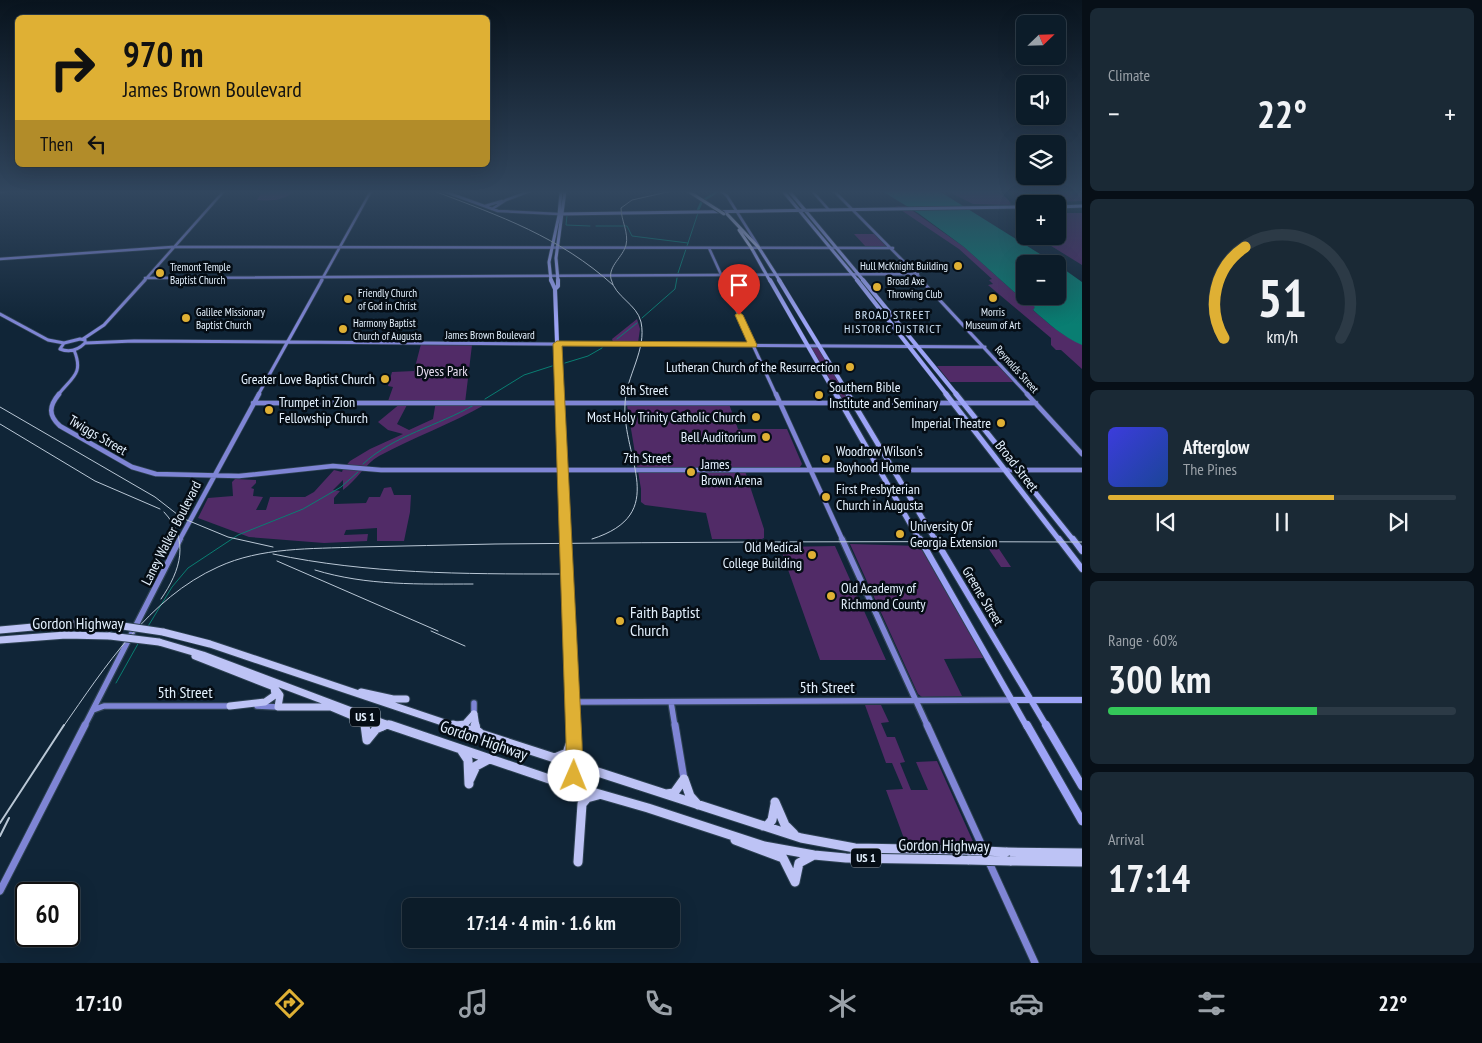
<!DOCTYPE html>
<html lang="en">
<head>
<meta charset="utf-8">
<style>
  :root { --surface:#0c1c29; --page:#1a2935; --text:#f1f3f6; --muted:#9aa1a8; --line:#2c3a46; --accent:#dfb034 }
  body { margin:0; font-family:"PT Sans Narrow",sans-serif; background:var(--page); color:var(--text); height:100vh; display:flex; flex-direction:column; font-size:19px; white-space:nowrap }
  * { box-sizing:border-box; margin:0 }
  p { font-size:16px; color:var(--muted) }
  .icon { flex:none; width:28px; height:28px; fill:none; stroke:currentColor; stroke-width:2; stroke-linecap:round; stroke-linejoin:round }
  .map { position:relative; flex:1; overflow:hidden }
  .side { display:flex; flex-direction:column; gap:8px; padding:8px; background:#070f17; width:400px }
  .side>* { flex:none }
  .top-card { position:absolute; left:15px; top:15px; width:475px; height:152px; border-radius:8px; box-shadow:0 5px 20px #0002,0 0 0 1px var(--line); background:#dfb034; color:#111; overflow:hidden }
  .needle { width:32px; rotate:67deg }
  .buttons { position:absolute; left:1016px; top:15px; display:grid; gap:10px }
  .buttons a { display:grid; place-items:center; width:50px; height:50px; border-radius:8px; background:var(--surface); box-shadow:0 5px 20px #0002,0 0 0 1px var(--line); font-size:25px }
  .speed { position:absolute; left:15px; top:882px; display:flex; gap:10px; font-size:25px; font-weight:700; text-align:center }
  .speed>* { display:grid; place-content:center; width:65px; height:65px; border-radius:50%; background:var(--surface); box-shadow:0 5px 20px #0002,0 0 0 1px var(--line); line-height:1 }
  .speed .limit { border:2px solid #111; border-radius:8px; background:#fff; color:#111 }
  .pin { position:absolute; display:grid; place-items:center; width:42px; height:42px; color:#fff; margin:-51px -21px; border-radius:50% 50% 50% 0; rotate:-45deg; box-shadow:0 0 5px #0007 }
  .pin .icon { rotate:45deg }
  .me { position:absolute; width:55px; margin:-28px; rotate:1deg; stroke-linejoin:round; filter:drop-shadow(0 0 4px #0008) }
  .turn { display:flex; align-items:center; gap:18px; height:105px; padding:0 25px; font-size:22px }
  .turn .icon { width:65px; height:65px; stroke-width:2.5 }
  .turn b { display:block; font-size:35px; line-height:42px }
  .then { display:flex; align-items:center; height:48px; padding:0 25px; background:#0003; gap:10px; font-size:19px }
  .big { font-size:38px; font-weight:700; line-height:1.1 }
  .side .widget { flex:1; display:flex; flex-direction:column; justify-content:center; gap:8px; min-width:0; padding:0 18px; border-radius:8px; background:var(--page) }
  .side .dial { align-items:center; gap:0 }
  .dial svg { height:130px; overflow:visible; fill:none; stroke:var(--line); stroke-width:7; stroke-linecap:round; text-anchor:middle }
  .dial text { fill:var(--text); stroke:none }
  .song { display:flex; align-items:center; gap:15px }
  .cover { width:60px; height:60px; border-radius:8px; background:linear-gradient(135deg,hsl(240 70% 55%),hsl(220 70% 35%)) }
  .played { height:5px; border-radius:2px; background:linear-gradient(90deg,var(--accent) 65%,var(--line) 65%) }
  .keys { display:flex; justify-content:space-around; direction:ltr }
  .heat { display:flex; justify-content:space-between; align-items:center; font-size:28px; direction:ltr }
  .charge { height:8px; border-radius:4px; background:linear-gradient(90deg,#34c759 60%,var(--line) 0) }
  .trip { position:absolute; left:402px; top:898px; width:278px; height:50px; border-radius:8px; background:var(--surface); box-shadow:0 5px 20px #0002,0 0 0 1px var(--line); font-weight:700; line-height:50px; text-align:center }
  .tabs { display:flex; height:80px; justify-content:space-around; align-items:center; background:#050b10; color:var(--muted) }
  .tabs .icon { width:35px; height:35px }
  .tabs .selected { color:var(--accent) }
  .tabs b { font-size:22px; color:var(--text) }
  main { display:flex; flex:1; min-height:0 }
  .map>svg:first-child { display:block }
  .green { fill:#512b67 }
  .water { fill:#097e72 }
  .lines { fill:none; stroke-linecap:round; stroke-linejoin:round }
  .stream { stroke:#097e72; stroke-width:1 }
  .canal { stroke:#097e72; stroke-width:2.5 }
  .secondary-far4-casing { stroke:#2e4253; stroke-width:4 }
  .secondary-far3-casing { stroke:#2e4253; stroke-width:4.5 }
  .secondary-far2-casing { stroke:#2e4253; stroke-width:6 }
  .secondary-far1-casing { stroke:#2e4253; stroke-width:8 }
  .secondary-casing { stroke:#2e4253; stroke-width:9 }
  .primary-far4-casing { stroke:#2e4253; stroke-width:4.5 }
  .primary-far3-casing { stroke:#2e4253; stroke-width:5 }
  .primary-far2-casing { stroke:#2e4253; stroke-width:7 }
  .primary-far1-casing { stroke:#2e4253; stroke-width:8 }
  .primary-casing { stroke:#2e4253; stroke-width:10 }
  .highway-far2-casing { stroke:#2e4253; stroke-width:4.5 }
  .highway-far1-casing { stroke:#2e4253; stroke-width:9 }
  .highway-casing { stroke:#2e4253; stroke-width:11 }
  .secondary-far4 { stroke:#7f85d5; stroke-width:2.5 }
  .secondary-far3 { stroke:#7f85d5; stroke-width:3 }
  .secondary-far2 { stroke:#7f85d5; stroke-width:4.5 }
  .secondary-far1 { stroke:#7f85d5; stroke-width:5.5 }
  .secondary { stroke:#7f85d5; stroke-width:7 }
  .primary-far4 { stroke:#9ca3f6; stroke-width:3 }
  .primary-far3 { stroke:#9ca3f6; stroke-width:4 }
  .primary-far2 { stroke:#9ca3f6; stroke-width:5 }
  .primary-far1 { stroke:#9ca3f6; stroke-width:6 }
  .primary { stroke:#9ca3f6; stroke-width:8 }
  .highway-far2 { stroke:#bdc3f5; stroke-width:3 }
  .highway-far1 { stroke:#bdc3f5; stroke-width:7 }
  .highway { stroke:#bdc3f5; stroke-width:9 }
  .rail-far1 { stroke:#b9c7d5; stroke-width:1 }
  .rail { stroke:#b9c7d5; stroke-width:2 }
  .primary-bridge-far1-casing { stroke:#2e4253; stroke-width:7; stroke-linecap:butt }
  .primary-bridge-casing { stroke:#2e4253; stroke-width:8; stroke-linecap:butt }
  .highway-bridge-far2-casing { stroke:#2e4253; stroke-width:4.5; stroke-linecap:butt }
  .highway-bridge-far1-casing { stroke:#2e4253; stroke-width:9; stroke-linecap:butt }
  .highway-bridge-casing { stroke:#2e4253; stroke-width:11; stroke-linecap:butt }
  .primary-bridge-far1 { stroke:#9ca3f6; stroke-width:5 }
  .primary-bridge { stroke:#9ca3f6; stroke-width:6 }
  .highway-bridge-far2 { stroke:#bdc3f5; stroke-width:3 }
  .highway-bridge-far1 { stroke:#bdc3f5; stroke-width:7 }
  .highway-bridge { stroke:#bdc3f5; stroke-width:9 }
  .route { fill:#dfb034; stroke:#917222 }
  .poi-dot { fill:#dfb034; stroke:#050d15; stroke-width:2 }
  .labels { text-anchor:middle; stroke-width:5; stroke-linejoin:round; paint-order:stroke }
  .far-poi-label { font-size:11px; fill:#e4f1fe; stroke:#050d15; text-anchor:start }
  .far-street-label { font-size:11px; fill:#e4f1fe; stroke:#050d15 }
  .far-neighbourhood-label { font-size:12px; letter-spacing:1px; fill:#d0e5f9; stroke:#050d15 }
  .shield { fill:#050d15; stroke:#a1adb8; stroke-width:1 }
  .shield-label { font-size:12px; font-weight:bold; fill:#e4f1fe }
  .poi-label { font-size:14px; fill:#e4f1fe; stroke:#050d15; text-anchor:start }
  .park-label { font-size:14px; fill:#e9def1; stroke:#050d15 }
  .street-label { font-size:14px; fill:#e4f1fe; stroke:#050d15 }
  .near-poi-label { font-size:16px; fill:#e4f1fe; stroke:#050d15; text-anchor:start }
  .near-street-label { font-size:16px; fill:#e4f1fe; stroke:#050d15 }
</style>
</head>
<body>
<main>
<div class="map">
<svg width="1082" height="963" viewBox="0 0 1082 963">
  <rect width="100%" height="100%" fill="#102537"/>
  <path class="green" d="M262,191h32c-9,10 -25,10 -37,9z
    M947,191c18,0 57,-6 64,14l-38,-1z
    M1014,191h64l4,4v6l-48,2z
    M895,206h11l58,41 58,52 7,2 7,6 -3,3c15,13 30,27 49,34v25l-21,-19h-5l-5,-5v-7l-63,-53 5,-1 -4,-4 3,-1 -33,-30z
    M1058,213h24v52l-47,-29h23z
    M854,234h23l13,13h-24z
    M637,319l3,10 -2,14 -25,-1 -1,-3z
    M421,344l51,1 -7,58 21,1c-35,20 -72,33 -107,52 -14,8 -22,24 -36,34v-10l-10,10 7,1 -6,7v6l32,-1 3,-6h11l4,-9 7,-1 3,8h17l-1,17 -6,29h-27v-13l-31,2 -2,5 24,-1 -1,7 -43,2 -75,-6 -51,-19 10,-20 25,-2 -1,-14 3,-3 21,1v3l-5,5 3,1 -1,7 10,1 -7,13h10l4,-13h35l9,-5 20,-22 8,2 1,-3 7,-8 20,-12 33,-15 -15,-4 -10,-8 23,-19h7l-11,21 12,6 24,-11 3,-18h-48l5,-14 -5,-1 4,-14 22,-1z
    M809,346h10l34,56h-11z
    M937,366h62l15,16h-64z
    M729,404l9,25h49l15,35 -2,3 -56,1 20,61v9l-2,1h-50l-6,-26 -61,-8 -4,-3v-13l-14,-84z
    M850,544l70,2 64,112 -40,1 18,37 -40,1 -4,-3z
    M986,545l11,1 14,21h-10z
    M835,546l51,114h-66l-40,-113z
    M865,705h16l8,17 -8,1 6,14h8l10,25 -5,1 11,27h17l-12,-28 21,-1 38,85 -69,-2 -20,-54 17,-1 -11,-26h-6z"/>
  <path class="water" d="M882,191h57l117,73h-31v32h33v-31l24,17v63c-19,-8 -34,-22 -49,-35l2,-3 -13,-8 -58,-52 -46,-34z
    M1014,191l35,1 14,6 -2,2 -32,-3z"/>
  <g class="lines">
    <path class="stream" d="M567,215l-1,10 24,1
      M596,226h31l5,10 56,7
      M678,273l20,-60
      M642,318l33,-29 2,-11
      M617,339l20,-16
      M565,363l23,-7 14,-8
      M485,399l39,-24 28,-9
      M363,464c31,-29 75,-38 111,-59
      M147,628l25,-41 16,-19 50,-33 65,-26 38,-22 17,-15
      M116,683l23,-41"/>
    <path class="canal" d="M698,210l4,-9 15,-9"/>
    <g class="secondary-far4-casing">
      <path id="secondary-far4" d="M443,191l55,20 61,3
        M721,191l6,5 32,51
        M812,191l17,19
        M834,191l89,90
        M485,206l17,-5
        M492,209l14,-9 24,-9
        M709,248l15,33
        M0,259l172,-12 721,1
        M145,278l773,-4
        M144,281l80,-90
        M321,281l50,-90"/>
    </g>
    <g class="secondary-far3-casing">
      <path id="secondary-far3" d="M723,280l53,115
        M921,280l107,115
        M0,314l48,26 16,3
        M80,339l5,1v3c-7,7 -15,10 -25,6l4,-6z
        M83,339l21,-14 41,-45
        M85,343l49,-2 851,6
        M58,395c14,-18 26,-21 16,-45
        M258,395l64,-115"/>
    </g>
    <g class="secondary-far2-casing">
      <path id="secondary-far2" d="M59,394c-10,12 -11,21 1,32l72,41 24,7 83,2 94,-10 48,4h701
        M776,394l67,147
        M1027,394l55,60
        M253,403h783
        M179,541l80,-147"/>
    </g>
    <g class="secondary-far1-casing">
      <path id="secondary-far1" d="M842,539l86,188
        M573,702l439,-2
        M671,702l4,25
        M474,703v11
        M257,706l21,1
        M93,710l11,-4h128
        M84,727l96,-188"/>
    </g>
    <g class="secondary-casing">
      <path id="secondary" d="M675,725l9,54
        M927,725l57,125
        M988,860l47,103
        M0,891l85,-166"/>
    </g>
    <g class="primary-far4-casing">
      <path id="primary-far4" d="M783,191l75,90
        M789,191l75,90
        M1058,207l24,-1
        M559,214l466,-7
        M759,248l21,33
        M752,249l18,32
        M551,281l-2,-19 10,-47 2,-24
        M558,281l-2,-23 9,-67"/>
    </g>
    <g class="primary-far3-casing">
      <path id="primary-far3" d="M551,280l4,9
        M558,280v6l-3,3 4,106
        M770,280l66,115
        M779,280l70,115
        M857,280l90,115
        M863,280l94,115"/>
    </g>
    <g class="primary-far2-casing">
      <path id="primary-far2" d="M559,394l6,139
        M836,394l84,147
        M848,394l88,147
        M946,394l114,147
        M956,394l118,147"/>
    </g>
    <g class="primary-far1-casing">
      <path id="primary-far1" d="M920,539l107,188
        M935,539l112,188
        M1059,539l23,30
        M1073,539l9,12
        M566,554l8,173
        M1012,700h70"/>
    </g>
    <g class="primary-casing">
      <path id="primary" d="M574,725v61
        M1027,725l55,96
        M1046,725l36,61"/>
    </g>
    <g class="highway-far2-casing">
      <path id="highway-far2" d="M727,214l32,34
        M739,230l13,19"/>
    </g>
    <g class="highway-far1-casing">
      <path id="highway-far1" d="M0,630l66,-6 50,1
        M163,632l47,12 247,83
        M0,640l66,-5 44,1
        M159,642l44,13 191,72
        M195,656l79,31 6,8 -2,12h56
        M361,692l32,7h13
        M230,706l35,-4 10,-7 -1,-8
        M331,707l33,14 1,6
        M474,714l2,13
        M456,725l9,-1 9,-10
        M382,727l6,-3"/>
    </g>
    <g class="highway-casing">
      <path id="highway" d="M365,725l2,15
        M390,725l171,58 87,25 116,38 50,9 32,3 123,2
        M453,725l348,113 54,10 108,2
        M475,725l1,5 5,4
        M367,740l9,-11 9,-4
        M462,751l6,9 1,24
        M555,758l12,-5 7,-20
        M470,779l6,-13 13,-7
        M684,779l6,17 8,9
        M666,794l8,-1 10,-14
        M775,802l10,23 9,9
        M763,826h4l5,-6 3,-16
        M735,840l48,18 12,24
        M1006,852l76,1
        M1010,861l72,1
        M578,862l4,-58 5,-6 11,-3
        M795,882l4,-19 13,-7"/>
    </g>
    <use href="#secondary-far4" class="secondary-far4"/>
    <use href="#secondary-far3" class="secondary-far3"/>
    <use href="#secondary-far2" class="secondary-far2"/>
    <use href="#secondary-far1" class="secondary-far1"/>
    <use href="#secondary" class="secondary"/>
    <use href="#primary-far4" class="primary-far4"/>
    <use href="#primary-far3" class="primary-far3"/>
    <use href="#primary-far2" class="primary-far2"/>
    <use href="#primary-far1" class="primary-far1"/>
    <use href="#primary" class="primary"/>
    <use href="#highway-far2" class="highway-far2"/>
    <use href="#highway-far1" class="highway-far1"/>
    <use href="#highway" class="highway"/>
    <path class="rail-far1" d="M434,191c66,25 126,46 179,94
      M0,193l10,-2
      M0,407l155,90 27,21 46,19 45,10
      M0,424l95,57 65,28
      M592,539c79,-25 30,-81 33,-135 1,-28 22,-54 16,-82 -4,-18 -26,-25 -30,-43 -3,-13 12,-22 15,-34 3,-12 -5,-25 -5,-37l11,-8 40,-9
      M273,554c95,20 190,20 286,20
      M277,561l161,70
      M315,570c52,16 105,14 158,14
      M161,599c20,-29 29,-59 3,-87
      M431,631l34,15
      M63,727c42,-60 86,-129 155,-160 43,-20 93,-18 140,-20 46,-1 91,-2 137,-3 196,-2 391,-3 587,-2"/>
    <path class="rail" d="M0,823l64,-98
      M0,836l9,-18"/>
    <g class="primary-bridge-far1-casing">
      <path id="primary-bridge-far1" d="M565,533v8"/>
    </g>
    <g class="primary-bridge-casing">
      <path id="primary-bridge" d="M565,539l1,15"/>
    </g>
    <g class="highway-bridge-far2-casing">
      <path id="highway-bridge-far2" d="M688,191l36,23"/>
    </g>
    <g class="highway-bridge-far1-casing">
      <path id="highway-bridge-far1" d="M116,625l47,7
        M110,636l49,6"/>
    </g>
    <g class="highway-bridge-casing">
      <path id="highway-bridge" d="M963,850l43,2
        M969,860l41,1"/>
    </g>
    <use href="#primary-bridge-far1" class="primary-bridge-far1"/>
    <use href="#primary-bridge" class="primary-bridge"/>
    <use href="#highway-bridge-far2" class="highway-bridge-far2"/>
    <use href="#highway-bridge-far1" class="highway-bridge-far1"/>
    <use href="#highway-bridge" class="highway-bridge"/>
  </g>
  <linearGradient id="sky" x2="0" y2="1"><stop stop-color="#09141e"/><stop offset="0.59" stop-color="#31465e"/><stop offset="1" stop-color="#31465e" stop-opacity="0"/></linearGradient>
  <rect width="1082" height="325" fill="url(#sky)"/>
  <path class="route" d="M739,312l4,3 14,30 -1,2 -194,-1 20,396 1,34 -3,6 -6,2 -6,-2 -2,-6v-34l-13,-398 4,-3 190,1 -12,-27z"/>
  <g class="poi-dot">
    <circle cx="958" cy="266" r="5"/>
    <circle cx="160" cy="273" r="5"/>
    <circle cx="877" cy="287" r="5"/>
    <circle cx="993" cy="298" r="5"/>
    <circle cx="348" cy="299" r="5"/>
    <circle cx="186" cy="318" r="5"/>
    <circle cx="343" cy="329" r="5"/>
    <circle cx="850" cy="367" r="5"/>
    <circle cx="385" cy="379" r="5"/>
    <circle cx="819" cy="395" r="5"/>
    <circle cx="269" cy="410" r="5"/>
    <circle cx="756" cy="417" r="5"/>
    <circle cx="1001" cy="423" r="5"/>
    <circle cx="766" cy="437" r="5"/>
    <circle cx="826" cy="459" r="5"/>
    <circle cx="691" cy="472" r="5"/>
    <circle cx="826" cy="497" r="5"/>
    <circle cx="900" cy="534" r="5"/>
    <circle cx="812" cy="555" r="5"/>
    <circle cx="831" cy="596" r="5"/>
    <circle cx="620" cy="621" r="5"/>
  </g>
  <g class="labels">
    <g class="far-poi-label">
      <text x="948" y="270" text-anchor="end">Hull McKnight Building</text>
      <text x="170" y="271">Tremont Temple<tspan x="170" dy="13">Baptist Church</tspan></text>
      <text x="887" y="285">Broad Axe<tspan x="887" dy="13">Throwing Club</tspan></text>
      <text x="358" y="297">Friendly Church<tspan x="358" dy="13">of God in Christ</tspan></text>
      <text x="196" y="316">Galilee Missionary<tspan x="196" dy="13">Baptist Church</tspan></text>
      <text x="993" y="316" text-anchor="middle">Morris<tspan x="993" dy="13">Museum of Art</tspan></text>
      <text x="353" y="327">Harmony Baptist<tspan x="353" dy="13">Church of Augusta</tspan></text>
    </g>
    <g class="far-street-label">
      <text x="490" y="339">James Brown Boulevard</text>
      <text transform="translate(1017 369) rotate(48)" y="4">Reynolds Street</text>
    </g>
    <g class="far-neighbourhood-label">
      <text x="893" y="319">BROAD STREET<tspan x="893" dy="14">HISTORIC DISTRICT</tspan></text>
    </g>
    <g class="shield">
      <rect x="350" y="707.5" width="30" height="19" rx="4"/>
      <rect x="851" y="848.5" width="30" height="19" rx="4"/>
    </g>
    <g class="shield-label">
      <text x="365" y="721">US 1</text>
      <text x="866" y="862">US 1</text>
    </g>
    <g class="poi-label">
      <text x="840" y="372" text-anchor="end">Lutheran Church of the Resurrection</text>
      <text x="375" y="384" text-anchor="end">Greater Love Baptist Church</text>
      <text x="829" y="392">Southern Bible<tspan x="829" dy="16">Institute and Seminary</tspan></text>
      <text x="279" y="407">Trumpet in Zion<tspan x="279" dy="16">Fellowship Church</tspan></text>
      <text x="746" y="422" text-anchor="end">Most Holy Trinity Catholic Church</text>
      <text x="991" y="428" text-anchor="end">Imperial Theatre</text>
      <text x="756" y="442" text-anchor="end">Bell Auditorium</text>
      <text x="836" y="456">Woodrow Wilson's<tspan x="836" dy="16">Boyhood Home</tspan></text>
      <text x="701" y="469">James<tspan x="701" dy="16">Brown Arena</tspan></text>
      <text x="836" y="494">First Presbyterian<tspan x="836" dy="16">Church in Augusta</tspan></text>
      <text x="910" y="531">University Of<tspan x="910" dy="16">Georgia Extension</tspan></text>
      <text x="802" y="552" text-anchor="end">Old Medical<tspan x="802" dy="16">College Building</tspan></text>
      <text x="841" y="593">Old Academy of<tspan x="841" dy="16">Richmond County</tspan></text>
    </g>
    <g class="park-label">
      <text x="442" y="376">Dyess Park</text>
    </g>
    <g class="street-label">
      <text x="644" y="395">8th Street</text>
      <text transform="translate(98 435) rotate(30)" y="5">Twiggs Street</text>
      <text x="647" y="463">7th Street</text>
      <text transform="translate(1017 466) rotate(52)" y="5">Broad Street</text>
      <text transform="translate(171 533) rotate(-63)" y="5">Laney Walker Boulevard</text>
      <text transform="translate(983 596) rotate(59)" y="5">Greene Street</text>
    </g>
    <g class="near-poi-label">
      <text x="630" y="618">Faith Baptist<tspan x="630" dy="18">Church</tspan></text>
    </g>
    <g class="near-street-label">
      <text x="78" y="629">Gordon Highway</text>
      <text x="827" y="693">5th Street</text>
      <text x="185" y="698">5th Street</text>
      <text transform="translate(484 740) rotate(19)" y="6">Gordon Highway</text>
      <text transform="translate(944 845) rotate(1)" y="6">Gordon Highway</text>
    </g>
  </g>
</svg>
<div class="buttons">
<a><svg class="needle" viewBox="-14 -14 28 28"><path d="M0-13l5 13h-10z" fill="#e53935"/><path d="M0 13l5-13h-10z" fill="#9aa1a8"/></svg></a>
<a><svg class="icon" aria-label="sound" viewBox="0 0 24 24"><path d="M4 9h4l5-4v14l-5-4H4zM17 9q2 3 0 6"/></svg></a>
<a><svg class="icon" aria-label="layers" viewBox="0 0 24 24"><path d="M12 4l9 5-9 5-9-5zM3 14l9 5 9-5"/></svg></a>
<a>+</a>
<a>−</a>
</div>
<div class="speed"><div class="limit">60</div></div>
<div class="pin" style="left:739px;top:315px;background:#d93025"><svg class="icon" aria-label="arrive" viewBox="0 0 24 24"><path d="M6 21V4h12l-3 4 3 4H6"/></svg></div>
<svg class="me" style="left:574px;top:776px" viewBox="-20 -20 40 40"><circle r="19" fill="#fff"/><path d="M0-13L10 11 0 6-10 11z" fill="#dfb034"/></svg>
<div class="trip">17:14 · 4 min · 1.6 km</div>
<div class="top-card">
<div class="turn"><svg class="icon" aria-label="right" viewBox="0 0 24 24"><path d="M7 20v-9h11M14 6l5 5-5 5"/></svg><div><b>970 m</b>James Brown Boulevard</div></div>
<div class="then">Then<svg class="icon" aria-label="left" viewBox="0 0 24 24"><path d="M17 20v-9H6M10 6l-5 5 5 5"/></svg></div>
</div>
</div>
<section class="side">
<div class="widget"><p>Climate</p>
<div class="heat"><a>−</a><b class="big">22°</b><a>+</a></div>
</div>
<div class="widget dial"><svg viewBox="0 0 100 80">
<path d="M14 69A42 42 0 1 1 86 69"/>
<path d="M14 69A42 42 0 0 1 27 13" stroke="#dfb034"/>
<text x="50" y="56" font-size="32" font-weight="700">51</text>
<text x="50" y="72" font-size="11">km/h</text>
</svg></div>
<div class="widget">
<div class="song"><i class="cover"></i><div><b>Afterglow</b><p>The Pines</p></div></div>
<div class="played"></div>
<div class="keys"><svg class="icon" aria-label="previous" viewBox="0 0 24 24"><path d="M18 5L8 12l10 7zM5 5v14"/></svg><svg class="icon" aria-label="pause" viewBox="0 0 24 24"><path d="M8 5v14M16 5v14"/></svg><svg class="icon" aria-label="next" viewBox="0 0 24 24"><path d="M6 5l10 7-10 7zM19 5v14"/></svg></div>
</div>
<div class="widget"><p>Range · 60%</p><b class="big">300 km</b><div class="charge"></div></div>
<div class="widget"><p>Arrival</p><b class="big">17:14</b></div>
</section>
</main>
<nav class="tabs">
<b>17:10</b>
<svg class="icon selected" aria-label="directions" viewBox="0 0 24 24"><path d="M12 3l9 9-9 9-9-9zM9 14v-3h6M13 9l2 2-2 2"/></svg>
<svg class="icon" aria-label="music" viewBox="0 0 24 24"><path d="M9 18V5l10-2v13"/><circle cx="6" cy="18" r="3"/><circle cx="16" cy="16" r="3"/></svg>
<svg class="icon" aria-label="phone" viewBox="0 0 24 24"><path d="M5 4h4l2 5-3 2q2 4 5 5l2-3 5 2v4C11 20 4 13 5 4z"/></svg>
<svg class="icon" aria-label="climate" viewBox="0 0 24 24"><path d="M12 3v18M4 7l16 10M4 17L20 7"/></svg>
<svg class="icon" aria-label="car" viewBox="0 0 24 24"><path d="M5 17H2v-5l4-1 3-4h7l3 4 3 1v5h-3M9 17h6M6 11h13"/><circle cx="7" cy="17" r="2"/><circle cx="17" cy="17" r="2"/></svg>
<svg class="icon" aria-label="filters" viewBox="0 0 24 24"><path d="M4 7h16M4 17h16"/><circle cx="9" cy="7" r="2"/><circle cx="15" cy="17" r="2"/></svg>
<b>22°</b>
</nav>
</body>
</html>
